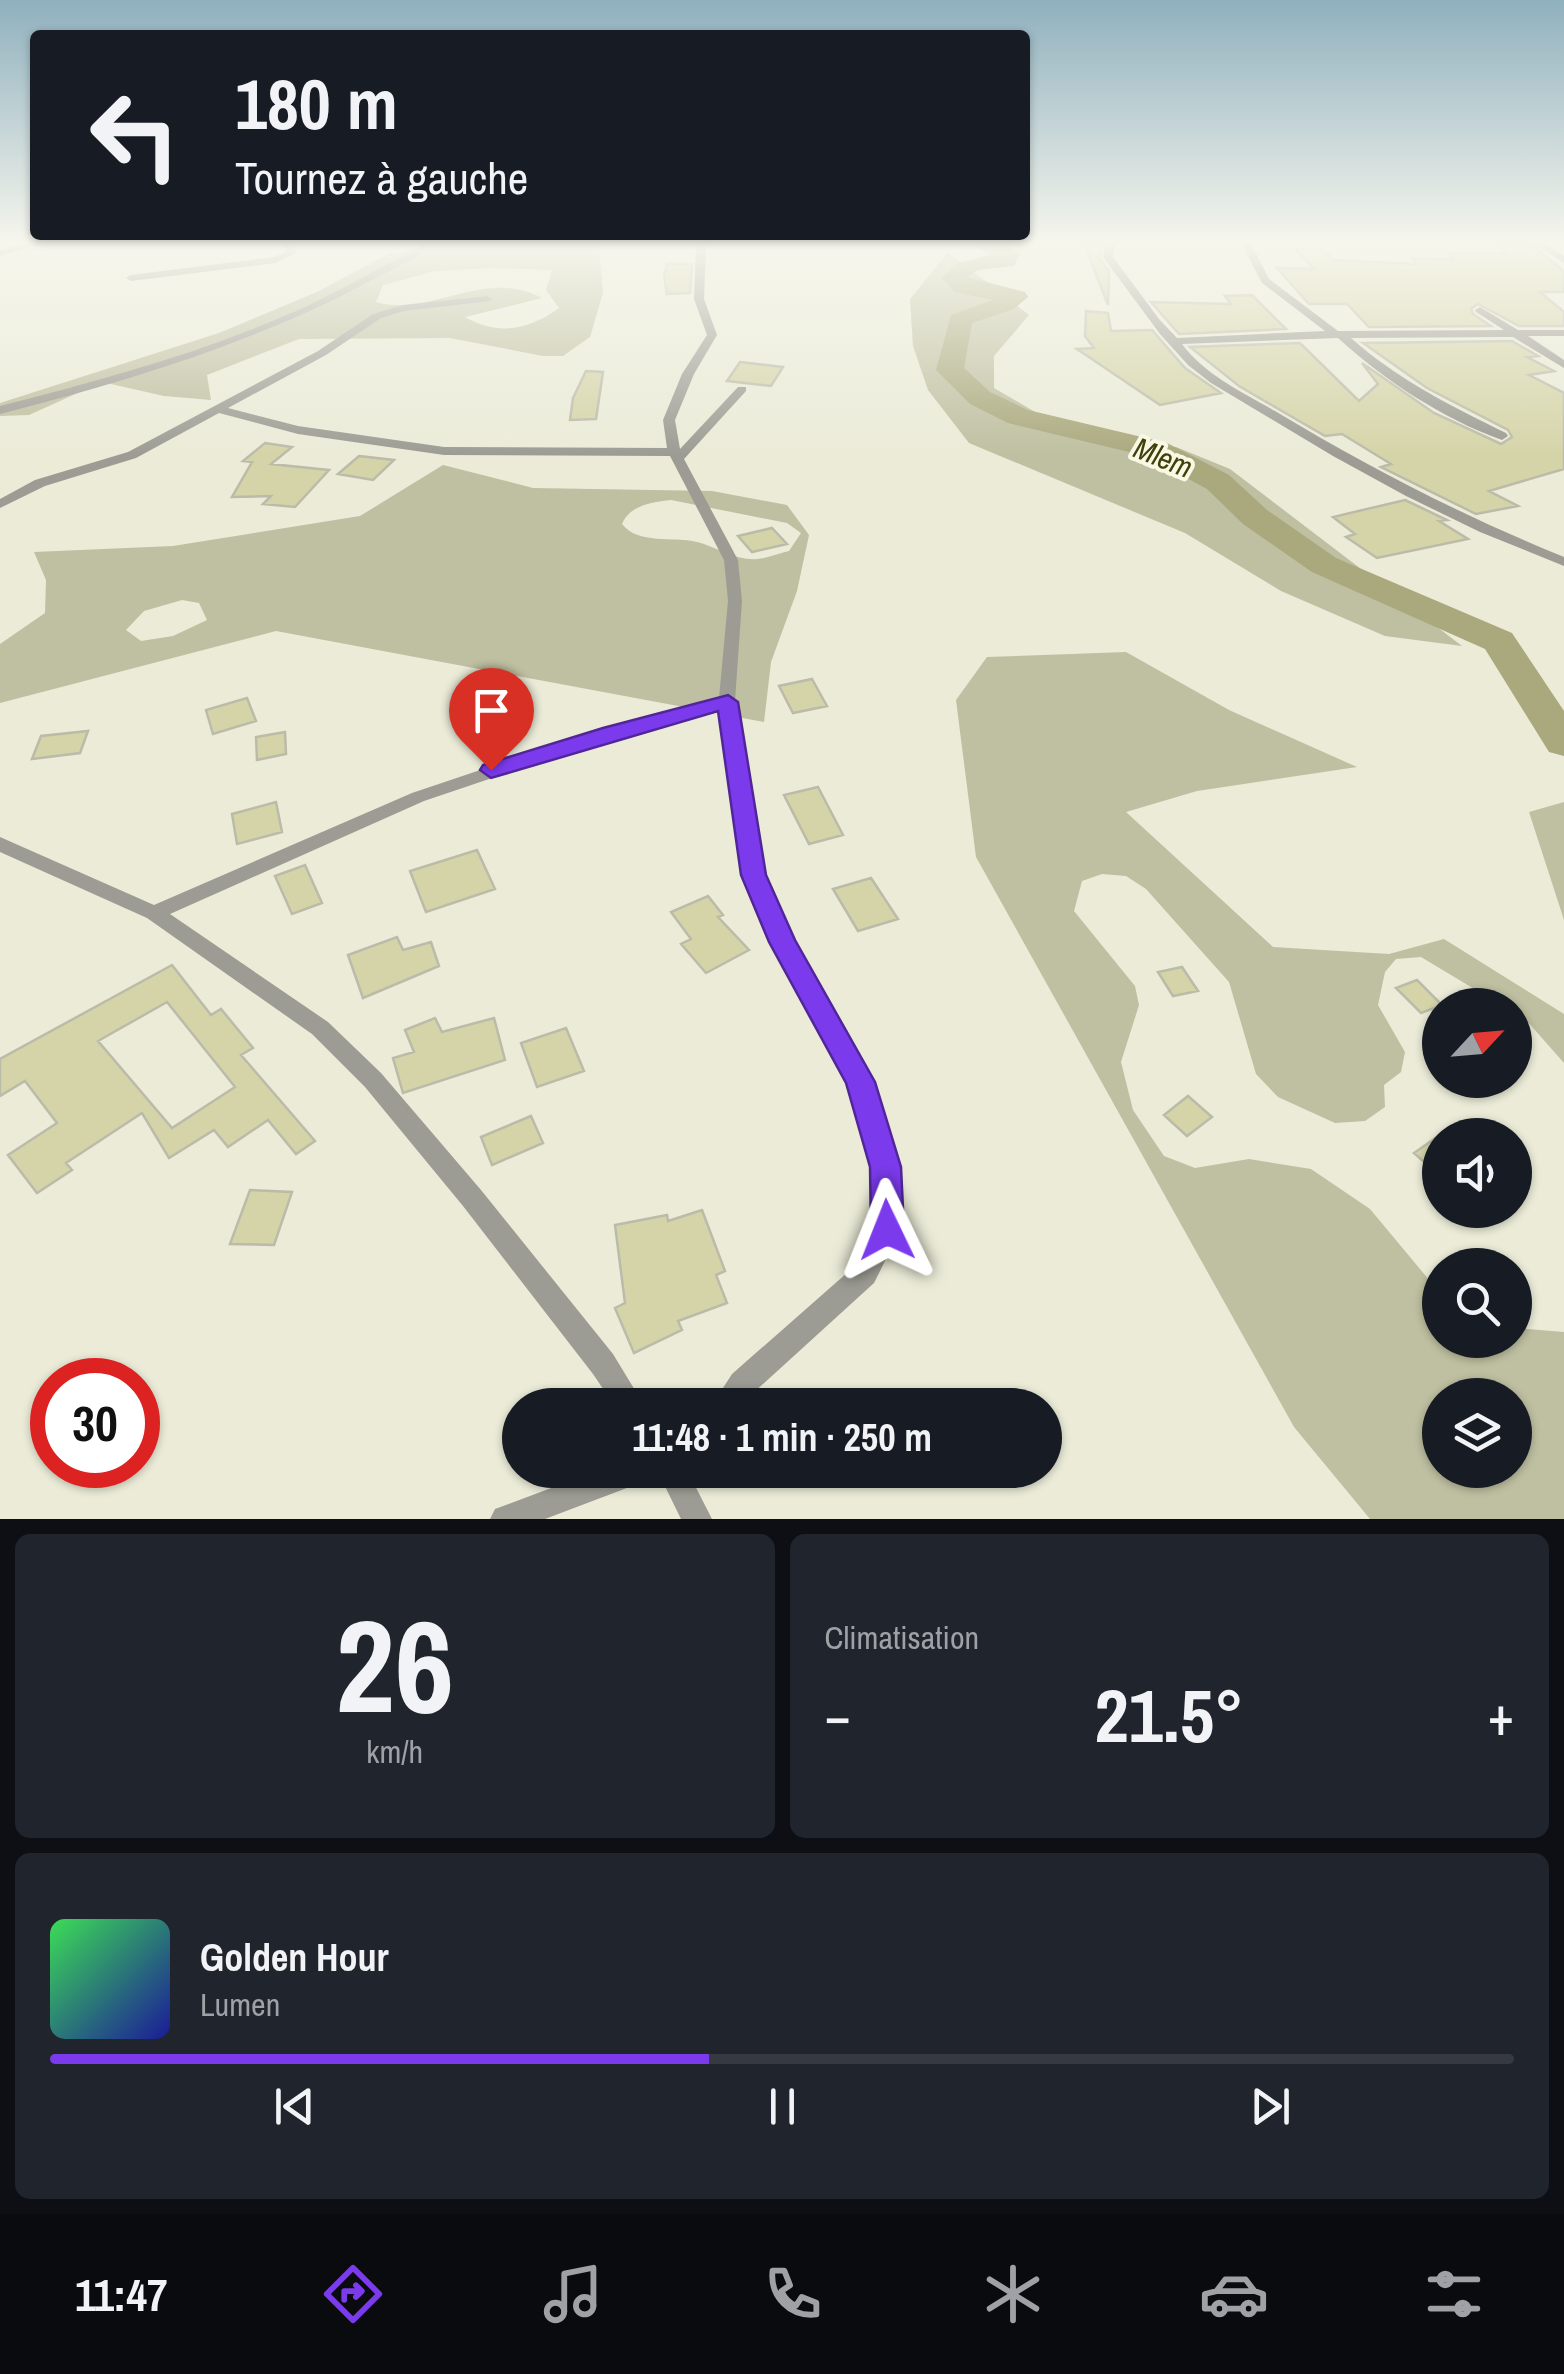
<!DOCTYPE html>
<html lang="fr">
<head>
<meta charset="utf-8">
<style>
  :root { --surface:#171b24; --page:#20242c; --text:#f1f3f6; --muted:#9ea1a6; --line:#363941; --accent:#7c3aed }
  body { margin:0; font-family:"Archivo Narrow",sans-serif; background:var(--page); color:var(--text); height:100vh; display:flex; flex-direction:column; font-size:38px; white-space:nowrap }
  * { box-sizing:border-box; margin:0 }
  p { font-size:32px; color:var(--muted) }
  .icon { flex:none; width:55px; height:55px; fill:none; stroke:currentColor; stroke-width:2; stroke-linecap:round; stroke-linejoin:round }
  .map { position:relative; height:1519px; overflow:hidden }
  .panel { display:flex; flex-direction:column; gap:15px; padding:15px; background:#0d0f14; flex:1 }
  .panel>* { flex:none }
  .hud { position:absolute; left:30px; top:30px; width:1000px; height:210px; border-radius:10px; box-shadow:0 2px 8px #0004; background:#171b24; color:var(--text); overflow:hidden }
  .needle { width:65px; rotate:64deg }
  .buttons { position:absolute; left:1422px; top:988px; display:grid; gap:20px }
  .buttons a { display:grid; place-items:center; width:110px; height:110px; border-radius:50%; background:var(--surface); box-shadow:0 2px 8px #0004; font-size:50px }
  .speed { position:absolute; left:30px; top:1358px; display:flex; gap:20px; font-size:50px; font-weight:700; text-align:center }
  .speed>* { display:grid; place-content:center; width:130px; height:130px; border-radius:50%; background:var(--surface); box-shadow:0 2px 8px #0004; line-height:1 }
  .speed .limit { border:15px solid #d22; background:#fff; color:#111 }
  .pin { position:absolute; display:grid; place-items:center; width:85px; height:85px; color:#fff; margin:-102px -42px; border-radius:50% 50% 50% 0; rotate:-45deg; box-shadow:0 0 10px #0007 }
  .pin .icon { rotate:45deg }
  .me { position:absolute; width:110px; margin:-55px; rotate:358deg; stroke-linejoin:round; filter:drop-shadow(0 0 8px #0008) }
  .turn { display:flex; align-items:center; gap:35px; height:210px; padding:0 40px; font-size:45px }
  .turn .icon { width:130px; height:130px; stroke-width:2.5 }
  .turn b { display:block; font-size:70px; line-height:85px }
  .big { font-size:75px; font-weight:700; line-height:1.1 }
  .panel .card { flex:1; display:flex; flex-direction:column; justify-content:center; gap:15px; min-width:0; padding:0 35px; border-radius:15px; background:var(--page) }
  .panel .dial { align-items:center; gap:0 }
  .dial b { font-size:130px; line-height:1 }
  .song { display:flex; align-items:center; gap:30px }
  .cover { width:120px; height:120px; border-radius:15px; background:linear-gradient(135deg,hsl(130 70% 55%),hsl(240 70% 35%)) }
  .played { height:10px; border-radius:5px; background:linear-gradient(90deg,var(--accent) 45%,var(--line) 45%) }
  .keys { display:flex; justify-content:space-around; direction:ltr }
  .heat { display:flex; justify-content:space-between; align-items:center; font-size:55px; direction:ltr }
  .panel .tiles { flex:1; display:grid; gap:15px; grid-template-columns:1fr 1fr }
  .card:last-child { grid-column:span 2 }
  .trip { position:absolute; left:502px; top:1388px; width:560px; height:100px; border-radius:50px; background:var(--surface); box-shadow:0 2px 8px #0004; font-weight:700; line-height:100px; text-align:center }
  .tabs { display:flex; height:160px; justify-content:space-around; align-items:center; background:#090b0e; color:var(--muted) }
  .tabs .icon { width:70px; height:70px }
  .tabs .on { color:var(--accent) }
  .tabs b { font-size:45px; color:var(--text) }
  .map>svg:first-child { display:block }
  .green { fill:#bfbfa1; fill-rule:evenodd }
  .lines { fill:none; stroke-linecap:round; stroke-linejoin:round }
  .river { fill:#aaa97e; fill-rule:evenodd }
  .building { fill:#d5d4a8; stroke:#bbbba9; stroke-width:2.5; fill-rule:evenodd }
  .minor { fill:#9c9c94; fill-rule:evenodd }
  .route { fill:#7c3aed; stroke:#51269a; stroke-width:2.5 }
  .labels { text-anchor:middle; stroke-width:8; stroke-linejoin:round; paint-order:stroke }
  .far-water-label { font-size:30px; font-style:italic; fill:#42400a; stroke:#f8f8e5 }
</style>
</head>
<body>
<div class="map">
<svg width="1564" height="1519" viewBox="0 0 1564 1519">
  <rect width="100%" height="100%" fill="#ebebd8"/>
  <path class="green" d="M451,243h139l9,4 4,46 -13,44 -27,19h-20l-93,-18 -151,1 -92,36 4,25 -47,-4 -62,-14 -73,33 -29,1v-13l219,-70 98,-41 71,-38zM494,268l58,2 -6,20 13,18c-30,22 -62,28 -94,9l77,-19c-59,-31 -111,20 -166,4l7,-17 52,-14z
    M948,252l81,63 -35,41v32l65,38 54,20 63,1 54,22 232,177 -77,-10 -104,-45 -96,-58 -216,-90 -41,-53 -15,-44 -3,-47z
    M443,465l90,23 179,3 75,14 22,30 -12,56 -26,71 -7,60 -488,-91 -276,72v-59l45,-31 1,-33 -12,-28 139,-6 187,-30zM671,500l116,23 14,10 -12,18c-10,2 -21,7 -31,8 -22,2 -41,-12 -61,-17 -24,-6 -59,3 -75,-18 8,-19 30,-22 49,-24zM182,600l17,3 8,17 -34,16 -32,5 -15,-11 18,-19z
    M1126,652l103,58 128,57 -160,24 -71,21 147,135 116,7 55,-15 120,75v49l-37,-42 -12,-7v-9h-14l-80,-48 -25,2 -11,13 -7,33 27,47 -4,20 -17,13 1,22 -20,14 -30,2 -57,-26 -22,-23 -27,-92 -83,-93 -20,-13 -24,-2 -20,7 -8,30 61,75 4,19 -18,57 12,48 31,46 31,12 54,-9 62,10 59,40 70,84v47h75v-12l49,4v187h-194l-76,-92 -318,-570 -20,-157 31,-43zM1515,1395v75h-75v-75z
    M1564,802v118l-35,-108z"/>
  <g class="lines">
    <path class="river" d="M970,243c18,0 37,-3 50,12l-6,11 -36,4 -11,7 58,15 3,5 -14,12 -42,14 -8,45 26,24 38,18 139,33 62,32 38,35 69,48 176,75 52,78v45l-15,-4 -64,-103 -173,-77 -69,-48 -36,-35 -61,-33 -138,-33 -38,-19 -34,-34 15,-55 42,-15 -38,-8 -13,-14 15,-15 33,-8z"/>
  </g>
  <path class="building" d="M1084,243h17l-1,16 9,12 -1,34z
    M1496,243h33l35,28v21h-24l24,20v14h-45l-41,-22 -7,5 2,5 18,12 -122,1 -22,-23h-38l-32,-36 37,1 -19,-20h27l12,11 82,4 -4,-6 41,2 -5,-7h58z
    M667,264h25l-2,29 -23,1 -3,-18z
    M1252,295l34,34 -107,5 -28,-32 80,2 -6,-8z
    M1086,311l22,2 3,18 41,-1 33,38 36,25 -61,12 -83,-56 17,-1 -9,-12z
    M1512,341l26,15 -11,1 27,14 -25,4 35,18v76l-75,22 29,15 -42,8 -95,-47 10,-3 -49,-30 -17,2 -86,-50 -49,-39 110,-4 59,58 19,-17 -16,-21 72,50 67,31 11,-7 -4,-7 -81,-42 -64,-45z
    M740,362l9,1 34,4 -12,19 -44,-5z
    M586,371l17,1 -7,47 -26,1 3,-22z
    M265,443l27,4 -21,17 58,6 -34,37 -32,-3 8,-8 -39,1 20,-35 -9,-1z
    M359,456l35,4 -21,20 -35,-6z
    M1405,500l42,20 -8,1 29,18 -91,19 -31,-21 9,-3 -22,-17z
    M772,528l15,16 -35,8 -14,-16z
    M812,679l15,27 -34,7 -14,-27z
    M247,698l9,23 -43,13 -7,-24z
    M88,731l-8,22 -48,6 9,-23z
    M285,732l1,22 -29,6 -1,-23z
    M818,787l25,48 -34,9 -25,-49z
    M276,802l6,30 -45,12 -5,-30z
    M477,850l18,39 -69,23 -16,-41z
    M305,865l17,38 -30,11 -17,-38z
    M871,878l27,41 -40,12 -25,-42z
    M708,896l15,19 -5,2 31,33 -43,23 -25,-29 10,-5 -20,-27z
    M397,937l6,13 28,-8 8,24 -76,32 -15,-43z
    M172,965l39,50 10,-6 32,39 -12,7 74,86 -19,13 -28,-34 -40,27 -14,-17 -45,28 -27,-45 -76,50 6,7 -35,23 -29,-38 49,-32 -32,-42 -25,15v-37zM167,1002l68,85 -63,41 -74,-87z
    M1182,967l16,24 -25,5 -15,-24z
    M1417,980l25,25 -21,8 -25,-25z
    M435,1018l7,14 52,-14 11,42 -102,33 -10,-35 21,-6 -9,-22z
    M566,1028l18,43 -47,16 -16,-44z
    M1188,1096l24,21 -25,19 -23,-21z
    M531,1116l12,27 -51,22 -11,-28z
    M1440,1135v41l-26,-23z
    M250,1190l42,2 -18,53 -44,-1z
    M702,1210l23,61 -9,4 11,28 -49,18 4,9 -48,23 -19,-45 10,-5 -10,-78 52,-10 1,6z"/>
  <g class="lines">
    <path class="minor" d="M29,243h16l-45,13v-6z
      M284,243h10l2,10 -20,10 -145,18 -5,-3 5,-3 143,-18 12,-5z
      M427,243h12c-20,14 -45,25 -67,37 -117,63 -244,101 -372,134v-8c93,-24 188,-49 277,-87 52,-21 100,-50 150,-76z
      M701,243l5,3 -2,53 13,36 -23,39 -19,46 5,29 58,-62h8v4l-62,68 54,101 4,41 -7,100 28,174 29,65 79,142 26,85 3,64 -26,52 -122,111 -9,11h-31l20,-31 124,-109 18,-35 -1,-63 -24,-84 -77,-142 -29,-66 -23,-167 -103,28 -193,65 -254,113 158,108 53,51 100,117 132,164 31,51h-30l-21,-31 -130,-168 -98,-119 -53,-53 -165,-116 -147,-66v-15l154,68 258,-112 193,-65 114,-30 9,-97 -4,-41 -54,-104 -226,-1 -146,-21 -79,-21 -83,45 -91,28 -45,22v-9l35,-19 93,-28 190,-101 55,-37 30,-9 84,-9 5,3 -1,2 -87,10 -23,7 -55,37 -98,53 70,18 146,21 223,1 -4,-28 19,-46 25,-39 -13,-36 2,-53z
      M1105,243h10l-2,14 46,62 18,19 148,-7 -63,-48 -21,-40h10l18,36 69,52 166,-1 -28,-18 -1,-2 5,-3 38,23h46v6h-36l36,24v8l-51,-31 -162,1c46,41 100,68 155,95l2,3 -6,4c-59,-21 -118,-60 -164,-102l-156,6c23,31 60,48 93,67 93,56 188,105 289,146v9l-84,-34 -74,-36 -73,-40 -122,-73 -23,-18 -28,-31 -57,-77z
      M1533,243h11l20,13v7z
      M599,1470h53l-4,10 -103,39h-55l5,-10z
      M657,1470h30l25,49h-31z"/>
  </g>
  <linearGradient id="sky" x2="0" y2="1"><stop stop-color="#8fb0be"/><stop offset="0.53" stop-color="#f6f6ed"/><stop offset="1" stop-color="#f6f6ed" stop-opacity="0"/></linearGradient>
  <rect width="1564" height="456" fill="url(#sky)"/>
  <path class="route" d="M728,695l10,7 28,173 29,65 80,142 26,85 3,63 -5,11 -12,4 -11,-4 -5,-11 -1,-63 -24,-84 -77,-141 -28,-67 -23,-164 -227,67 -11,-8 3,-5 120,-37z"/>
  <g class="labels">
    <g class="far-water-label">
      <text transform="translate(1163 458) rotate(22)" y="10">Mlem</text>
    </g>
  </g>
</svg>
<div class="buttons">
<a><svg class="needle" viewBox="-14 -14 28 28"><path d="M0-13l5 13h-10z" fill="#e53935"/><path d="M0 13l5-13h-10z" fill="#9ea1a6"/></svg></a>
<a><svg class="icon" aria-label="sound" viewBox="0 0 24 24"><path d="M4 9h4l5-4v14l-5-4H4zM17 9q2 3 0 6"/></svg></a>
<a><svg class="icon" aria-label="search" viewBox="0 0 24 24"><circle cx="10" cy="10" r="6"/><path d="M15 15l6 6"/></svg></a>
<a><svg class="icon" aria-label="layers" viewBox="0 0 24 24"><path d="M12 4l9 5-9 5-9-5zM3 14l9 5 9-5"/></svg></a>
</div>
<div class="speed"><div class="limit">30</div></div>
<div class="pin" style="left:491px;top:770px;background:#d93025"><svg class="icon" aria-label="arrive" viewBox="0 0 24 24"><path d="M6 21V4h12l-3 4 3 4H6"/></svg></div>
<svg class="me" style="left:887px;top:1230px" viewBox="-20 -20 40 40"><path d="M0-17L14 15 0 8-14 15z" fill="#7c3aed" stroke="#fff" stroke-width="4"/></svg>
<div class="trip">11:48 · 1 min · 250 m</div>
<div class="hud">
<div class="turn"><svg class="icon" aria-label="left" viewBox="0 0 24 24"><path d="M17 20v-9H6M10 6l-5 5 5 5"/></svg><div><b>180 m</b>Tournez à gauche</div></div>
</div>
</div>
<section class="panel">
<div class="tiles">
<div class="card dial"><b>26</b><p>km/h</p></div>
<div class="card"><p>Climatisation</p>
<div class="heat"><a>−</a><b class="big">21.5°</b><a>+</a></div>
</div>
<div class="card">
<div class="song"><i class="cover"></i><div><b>Golden Hour</b><p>Lumen</p></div></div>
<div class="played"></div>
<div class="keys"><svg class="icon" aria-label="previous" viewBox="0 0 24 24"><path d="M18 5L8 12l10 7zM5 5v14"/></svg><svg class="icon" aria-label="pause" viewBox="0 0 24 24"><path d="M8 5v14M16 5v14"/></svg><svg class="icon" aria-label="next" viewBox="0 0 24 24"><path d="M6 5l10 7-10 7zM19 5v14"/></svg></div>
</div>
</div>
</section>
<nav class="tabs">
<b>11:47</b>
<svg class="icon on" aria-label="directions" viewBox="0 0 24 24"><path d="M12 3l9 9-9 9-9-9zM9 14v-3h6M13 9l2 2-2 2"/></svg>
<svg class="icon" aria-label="music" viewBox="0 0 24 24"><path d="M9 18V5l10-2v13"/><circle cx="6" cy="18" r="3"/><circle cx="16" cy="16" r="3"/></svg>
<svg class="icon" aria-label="phone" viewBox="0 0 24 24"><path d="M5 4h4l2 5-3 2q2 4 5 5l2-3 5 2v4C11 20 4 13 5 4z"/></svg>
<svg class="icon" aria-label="climate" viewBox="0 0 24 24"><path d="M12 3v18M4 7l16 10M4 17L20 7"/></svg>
<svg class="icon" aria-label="car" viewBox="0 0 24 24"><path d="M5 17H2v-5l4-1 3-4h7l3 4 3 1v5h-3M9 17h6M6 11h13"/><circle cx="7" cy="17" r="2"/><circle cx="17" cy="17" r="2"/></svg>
<svg class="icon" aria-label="filters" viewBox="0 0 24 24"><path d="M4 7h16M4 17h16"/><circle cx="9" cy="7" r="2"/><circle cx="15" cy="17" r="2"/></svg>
</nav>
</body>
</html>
